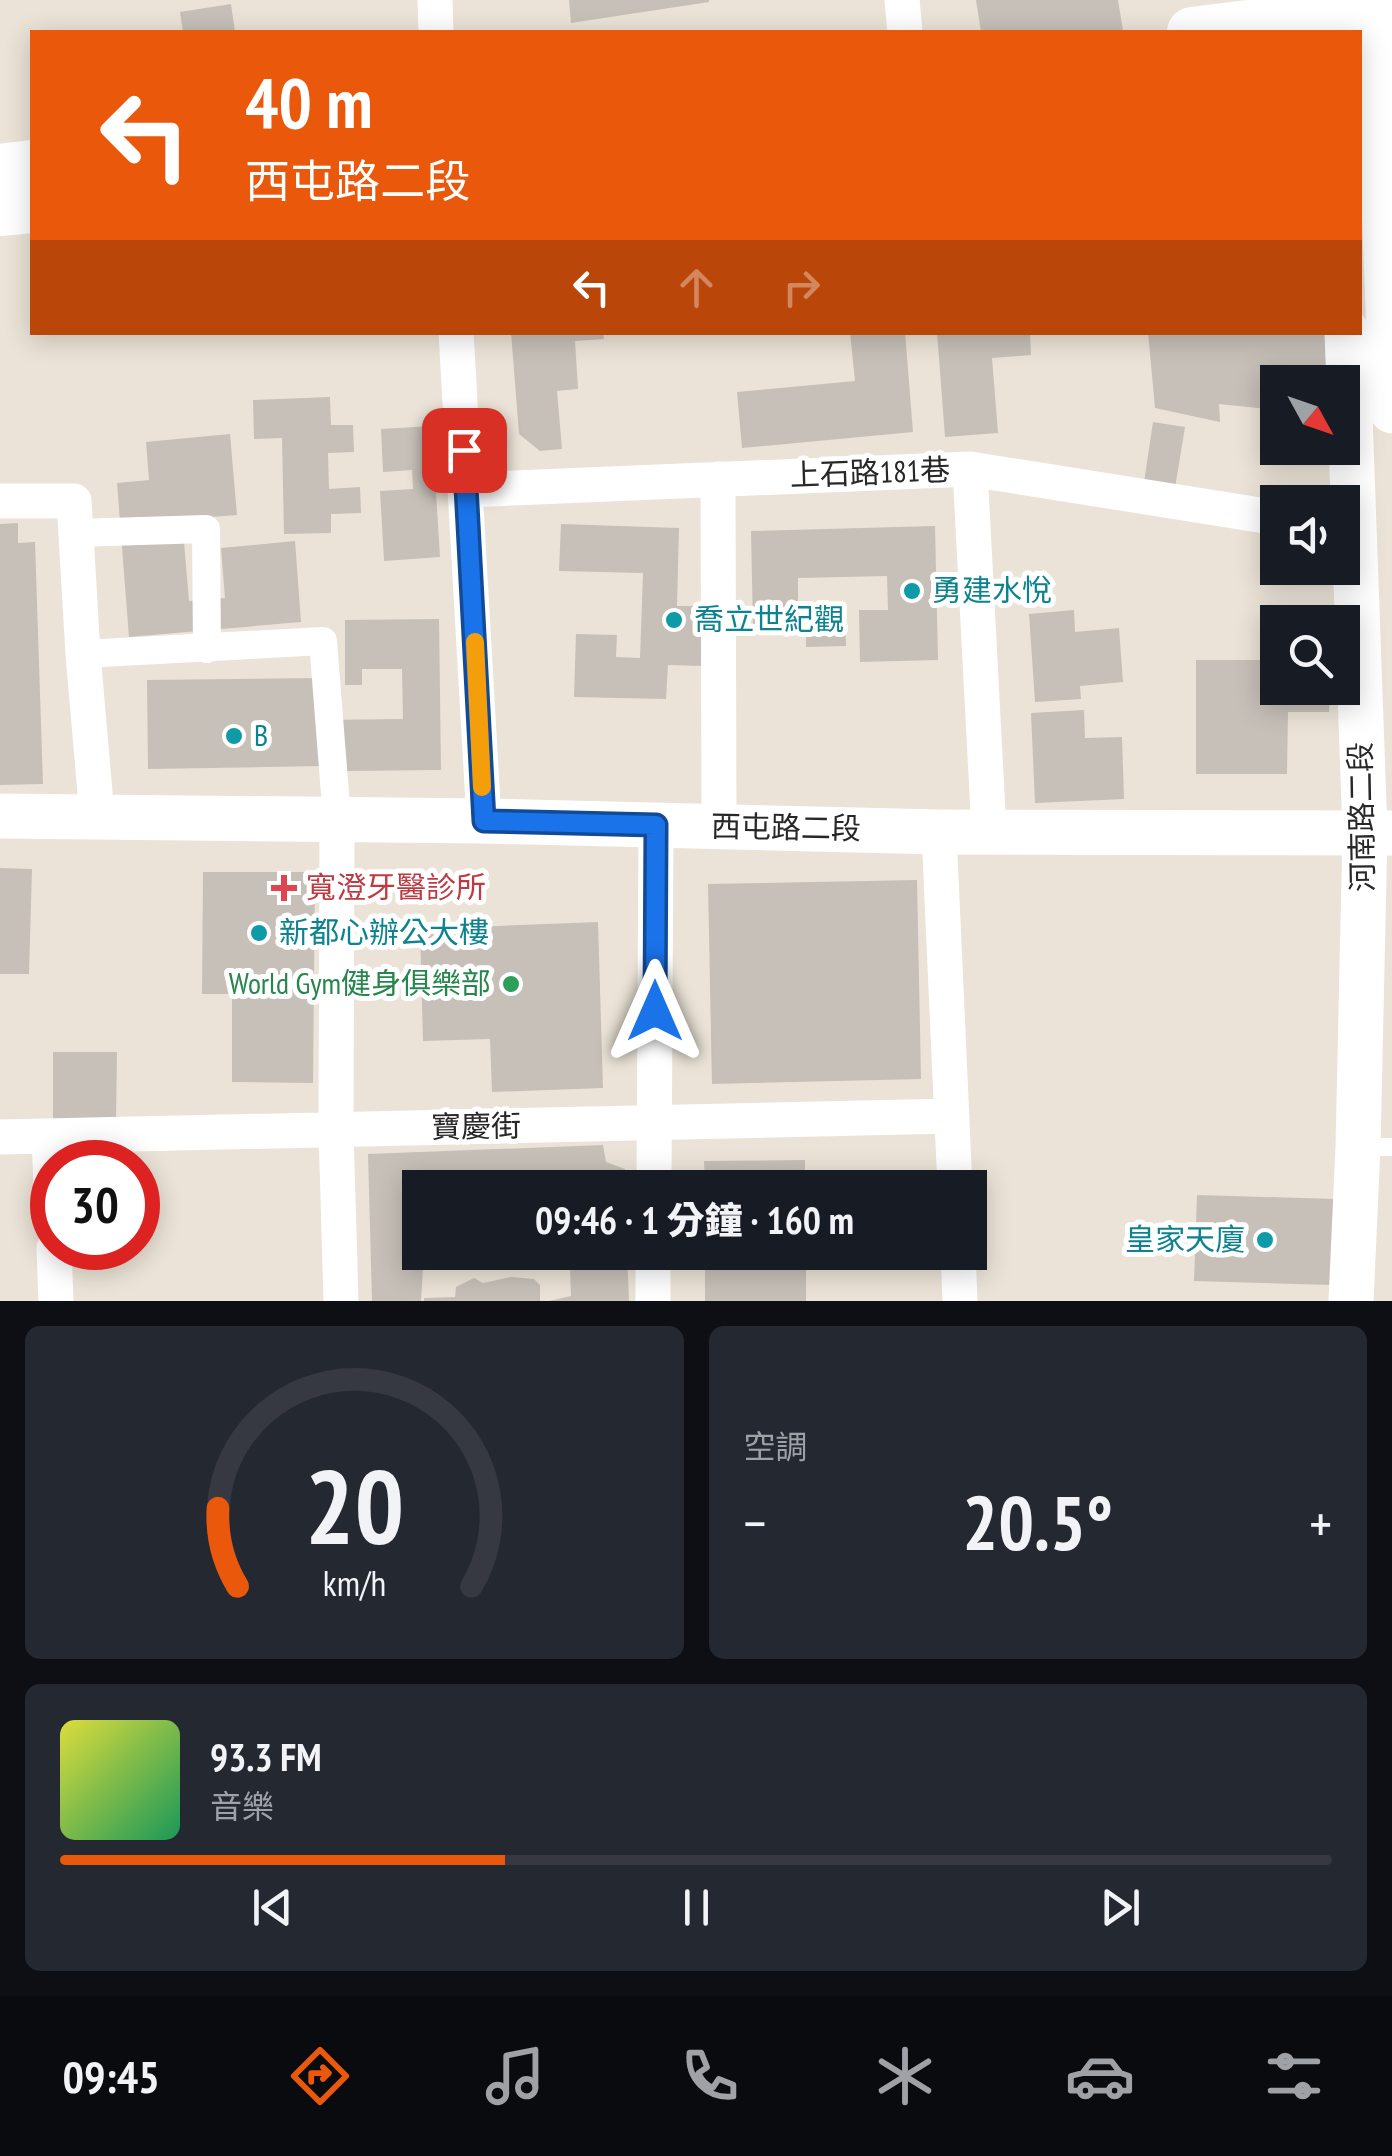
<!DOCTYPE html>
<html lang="zh-TW">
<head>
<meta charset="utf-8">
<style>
  :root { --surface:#171b24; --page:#242831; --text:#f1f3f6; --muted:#9ea1a6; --line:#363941; --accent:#ea580c }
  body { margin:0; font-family:"PT Sans Narrow","Noto Sans TC",sans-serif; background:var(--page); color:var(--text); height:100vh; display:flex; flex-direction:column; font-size:38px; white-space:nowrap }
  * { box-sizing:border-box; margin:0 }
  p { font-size:32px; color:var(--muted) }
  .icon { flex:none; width:55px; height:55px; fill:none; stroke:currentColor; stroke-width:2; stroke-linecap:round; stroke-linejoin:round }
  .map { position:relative; height:1301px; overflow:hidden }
  .details { display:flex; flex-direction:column; gap:25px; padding:25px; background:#0d0f14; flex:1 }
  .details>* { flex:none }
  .guide { position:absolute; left:30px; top:30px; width:1332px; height:305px; border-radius:0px; box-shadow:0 5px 25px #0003; background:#ea580c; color:#fff; overflow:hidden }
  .needle { width:65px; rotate:130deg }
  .tools { position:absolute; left:1260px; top:365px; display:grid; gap:20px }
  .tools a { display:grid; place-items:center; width:100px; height:100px; border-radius:0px; background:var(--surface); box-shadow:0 5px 25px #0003; font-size:50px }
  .speed { position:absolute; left:30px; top:1140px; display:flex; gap:20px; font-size:50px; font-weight:700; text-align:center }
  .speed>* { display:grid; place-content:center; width:130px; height:130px; border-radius:50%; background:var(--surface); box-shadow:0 5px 25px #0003; line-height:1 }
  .speed .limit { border:15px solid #d22; background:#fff; color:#111 }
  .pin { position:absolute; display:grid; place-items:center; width:85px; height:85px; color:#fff; margin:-42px; border-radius:20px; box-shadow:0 5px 15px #0006 }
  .me { position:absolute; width:110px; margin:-55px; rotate:0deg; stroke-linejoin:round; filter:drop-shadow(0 0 8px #0008) }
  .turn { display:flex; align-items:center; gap:35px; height:210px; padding:0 50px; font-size:45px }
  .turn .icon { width:130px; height:130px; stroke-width:2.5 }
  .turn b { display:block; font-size:70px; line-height:85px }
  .lanes { display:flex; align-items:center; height:95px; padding:0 50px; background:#0003; justify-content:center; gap:50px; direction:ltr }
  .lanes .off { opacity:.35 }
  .big { font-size:75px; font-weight:800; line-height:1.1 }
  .details .widget { flex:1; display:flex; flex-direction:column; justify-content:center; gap:15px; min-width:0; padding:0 35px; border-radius:15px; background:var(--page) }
  .details .dial { align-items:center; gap:0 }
  .dial svg { height:260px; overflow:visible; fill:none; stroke:var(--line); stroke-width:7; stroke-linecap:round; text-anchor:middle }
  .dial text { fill:var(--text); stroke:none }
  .song { display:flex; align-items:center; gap:30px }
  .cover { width:120px; height:120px; border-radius:15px; background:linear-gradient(135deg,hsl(60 70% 55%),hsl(150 70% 35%)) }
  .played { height:10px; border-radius:5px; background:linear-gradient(90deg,var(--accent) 35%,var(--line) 35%) }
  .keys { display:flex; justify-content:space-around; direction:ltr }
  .heat { display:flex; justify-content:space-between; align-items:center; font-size:55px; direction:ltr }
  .details .tiles { flex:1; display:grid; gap:25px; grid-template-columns:1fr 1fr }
  .widget:last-child { grid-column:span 2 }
  .trip { position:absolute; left:402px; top:1170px; width:585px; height:100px; border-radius:0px; background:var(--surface); box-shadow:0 5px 25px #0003; font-weight:800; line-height:100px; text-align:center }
  .dock { display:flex; height:160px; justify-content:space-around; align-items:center; background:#090b0e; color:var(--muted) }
  .dock .icon { width:70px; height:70px }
  .dock .current { color:var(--accent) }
  .dock b { font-size:45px; color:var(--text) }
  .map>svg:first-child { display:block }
  .building { fill:#c6c0b8 }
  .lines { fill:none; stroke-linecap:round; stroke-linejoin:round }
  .service { stroke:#fff; stroke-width:18 }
  .pedestrian { stroke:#fff; stroke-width:28 }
  .minor { stroke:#fff; stroke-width:35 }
  .tertiary { stroke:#fff; stroke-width:45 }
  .secondary { stroke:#fff; stroke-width:50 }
  .route-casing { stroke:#114b97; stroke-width:25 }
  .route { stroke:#1a73e8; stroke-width:18 }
  .slow { stroke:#f59e0b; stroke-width:18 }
  .culture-dot { fill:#0f9aa8; stroke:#fff; stroke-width:4 }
  .health-dot { fill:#e0444e; stroke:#fff; stroke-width:4 }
  .leisure-dot { fill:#2e9e5b; stroke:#fff; stroke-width:4 }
  .labels { text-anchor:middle; stroke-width:10; stroke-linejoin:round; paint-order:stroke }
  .street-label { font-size:30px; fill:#272727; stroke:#fff }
  .culture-label { font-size:30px; fill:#0d838f; stroke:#fff; text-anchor:start }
  .health-label { font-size:30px; fill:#be3a42; stroke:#fff; text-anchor:start }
  .leisure-label { font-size:30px; fill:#27864d; stroke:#fff; text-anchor:end }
</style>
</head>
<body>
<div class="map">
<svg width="1392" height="1301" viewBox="0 0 1392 1301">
  <rect width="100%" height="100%" fill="#ebe3d7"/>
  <path class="building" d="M569,0h140v2l-138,21z
    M976,0h142l5,31 -142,1z
    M231,4l4,28h-52l-3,-20z
    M511,332h92l1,7 -29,2 3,48 -21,2 5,58 -22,2 -21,-17z
    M850,332h55l8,100 -171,16 -5,-56 118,-11z
    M937,332h93l1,23 -39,3 6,75 -53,4z
    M1148,332h180l3,50h-53v28l-59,-6 1,18 -65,-14z
    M330,397l1,28h22l1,27 -26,1 1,36 31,-2 1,26 -30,1v19l-47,1 -2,-96 -28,1 -1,-39z
    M1153,422l32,5 -11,67 -31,-5z
    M432,426l8,131 -56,4 -4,-70 33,-2 -1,-19 -29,2 -2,-43z
    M230,434l7,81 -78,6 25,21 5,59 36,-3 -4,-50 74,-7 6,81 -172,15 -12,-154 32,-3 -3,-38z
    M18,523v20l17,-1 8,242 -43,1v-261z
    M561,524l118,4 -2,78h31l-3,60 -37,-1 -2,34 -92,-2 2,-63 41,1 -1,22 24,1 3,-85 -84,-2z
    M935,526l3,134 -78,2 -1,-52h29l-1,-34 -89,2v27l47,-2 1,43 -40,1v-21l-53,2 -2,-97z
    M1074,610l1,22 44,-4 4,54 -43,4 1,13 -46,3 -6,-88z
    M439,619l2,151 -95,1 -25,-5 -173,3 -1,-89 174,-2v42l82,-1 -1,-50h-40v16h-17v-65z
    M1196,660h82v28h52l-1,24h-41l-1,62h-91z
    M1084,710l1,28 37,-1 2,62 -89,4 -4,-90z
    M0,868l32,1 -3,105h-29z
    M203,872h112l-2,211 -81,-1v-88h-30z
    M917,880l4,199 -209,5 -4,-200z
    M598,922l5,166 -111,4 -2,-53 -67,2 -3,-112z
    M53,1052h64l-1,68h-63z
    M603,1145l3,17 19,7v19h-205v64h4l-3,49h-49l-4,-147z
    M805,1160v28h-100l-1,-27z
    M1197,1195l139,4 -3,86 -139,-4z
    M545,1252h82l2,49h-80l22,-5 -1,-31 -26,-5z
    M705,1252h101v49h-101z
    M511,1277l23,2 6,6v16h-116v-3l31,-1 1,-10 18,-9 9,5z"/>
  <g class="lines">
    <path class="service" d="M1359,1147h33"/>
    <path class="pedestrian" d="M76,533l130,-4 1,120
      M83,654l240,-13 14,178"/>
    <path class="minor" d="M435,0l1,32
      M902,0l3,32
      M456,332l28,489
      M970,469l19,363
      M718,479l1,348
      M467,490l503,-21 308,49
      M0,501h74l9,153 14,162
      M337,819l-1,311 5,171
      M939,832l16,356
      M49,1136l3,75
      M0,1137l952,-21
      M654,1188l2,-363
      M54,1248l2,53
      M958,1252l2,49
      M653,1301v-49"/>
    <path class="tertiary" d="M1377,24l15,387
      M1347,332l18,500 -7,315 -7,154
      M0,816l484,5 455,11 453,1"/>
    <path class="secondary" d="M1192,32l200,-25
      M1360,65l32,-7
      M0,169l32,-4
      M0,211l32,-3"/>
  </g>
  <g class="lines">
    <g class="route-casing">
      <path id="route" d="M464,450l20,371 172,4 -1,186"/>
    </g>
    <use href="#route" class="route"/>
    <path class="slow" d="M475,642l7,145"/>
  </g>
  <g class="culture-dot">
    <circle cx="912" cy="591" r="10"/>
    <circle cx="674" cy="620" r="10"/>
    <circle cx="234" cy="736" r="10"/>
    <circle cx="259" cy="933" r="10"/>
    <circle cx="1265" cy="1240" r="10"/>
  </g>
  <path class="health-dot" d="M279 873h10v10h10v10h-10v10h-10v-10h-10v-10h10z"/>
  <circle class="leisure-dot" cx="511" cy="984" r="10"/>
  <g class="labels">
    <g class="street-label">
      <text transform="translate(870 473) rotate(-2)" y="10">上石路181巷</text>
      <text transform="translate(1362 817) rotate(-91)" y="10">河南路二段</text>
      <text transform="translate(786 828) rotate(1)" y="10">西屯路二段</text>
      <text transform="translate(476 1127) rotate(-1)" y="10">寶慶街</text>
    </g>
    <g class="culture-label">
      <text x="932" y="601">勇建水悅</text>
      <text x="694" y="630">喬立世紀觀</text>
      <text x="254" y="746">B</text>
      <text x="279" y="943">新都心辦公大樓</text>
      <text x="1245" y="1250" text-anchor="end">皇家天廈</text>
    </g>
    <g class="health-label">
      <text x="306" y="898">寬澄牙醫診所</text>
    </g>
    <g class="leisure-label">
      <text x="491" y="994">World Gym健身俱樂部</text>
    </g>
  </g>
</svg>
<div class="tools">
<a><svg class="needle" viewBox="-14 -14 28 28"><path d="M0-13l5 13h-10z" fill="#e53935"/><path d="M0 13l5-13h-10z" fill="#9ea1a6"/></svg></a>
<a><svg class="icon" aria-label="sound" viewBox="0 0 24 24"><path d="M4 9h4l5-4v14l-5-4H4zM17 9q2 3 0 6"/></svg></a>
<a><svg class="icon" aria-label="search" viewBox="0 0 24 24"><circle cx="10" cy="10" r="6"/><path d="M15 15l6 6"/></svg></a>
</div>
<div class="speed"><div class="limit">30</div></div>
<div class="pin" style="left:464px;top:450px;background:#d93025"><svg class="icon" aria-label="arrive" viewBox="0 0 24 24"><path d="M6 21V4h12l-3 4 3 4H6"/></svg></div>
<svg class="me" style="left:655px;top:1011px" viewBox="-20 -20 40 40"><path d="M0-17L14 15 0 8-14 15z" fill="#1a73e8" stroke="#fff" stroke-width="4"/></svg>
<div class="trip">09:46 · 1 分鐘 · 160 m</div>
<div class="guide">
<div class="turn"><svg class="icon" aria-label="left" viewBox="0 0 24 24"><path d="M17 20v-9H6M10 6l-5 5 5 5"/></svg><div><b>40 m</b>西屯路二段</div></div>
<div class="lanes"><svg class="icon" aria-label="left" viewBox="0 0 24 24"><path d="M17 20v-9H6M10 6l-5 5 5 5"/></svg><svg class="icon off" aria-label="ahead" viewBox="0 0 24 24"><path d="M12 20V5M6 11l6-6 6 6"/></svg><svg class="icon off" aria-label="right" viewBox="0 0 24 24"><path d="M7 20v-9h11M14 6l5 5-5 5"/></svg></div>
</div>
</div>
<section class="details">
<div class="tiles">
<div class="widget dial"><svg viewBox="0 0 100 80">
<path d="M14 69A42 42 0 1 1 86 69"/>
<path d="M14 69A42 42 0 0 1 8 45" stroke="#ea580c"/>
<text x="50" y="56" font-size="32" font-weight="700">20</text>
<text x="50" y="72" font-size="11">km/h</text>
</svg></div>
<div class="widget"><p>空調</p>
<div class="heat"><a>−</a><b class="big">20.5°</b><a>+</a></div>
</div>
<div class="widget">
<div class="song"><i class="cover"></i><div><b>93.3 FM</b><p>音樂</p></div></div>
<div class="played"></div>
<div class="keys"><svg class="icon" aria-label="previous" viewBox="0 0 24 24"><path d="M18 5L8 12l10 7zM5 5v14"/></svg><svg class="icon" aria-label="pause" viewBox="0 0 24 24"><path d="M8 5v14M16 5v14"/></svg><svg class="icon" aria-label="next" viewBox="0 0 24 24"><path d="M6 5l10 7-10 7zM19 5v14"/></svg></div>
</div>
</div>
</section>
<nav class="dock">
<b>09:45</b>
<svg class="icon current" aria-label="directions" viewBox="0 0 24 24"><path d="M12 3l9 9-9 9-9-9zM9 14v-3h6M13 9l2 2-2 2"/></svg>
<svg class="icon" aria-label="music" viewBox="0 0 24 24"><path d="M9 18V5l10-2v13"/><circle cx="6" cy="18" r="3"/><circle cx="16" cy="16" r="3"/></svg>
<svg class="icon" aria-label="phone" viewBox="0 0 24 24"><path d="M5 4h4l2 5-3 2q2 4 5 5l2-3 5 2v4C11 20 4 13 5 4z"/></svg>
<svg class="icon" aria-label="climate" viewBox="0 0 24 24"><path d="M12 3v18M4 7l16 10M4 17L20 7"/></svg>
<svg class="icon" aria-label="car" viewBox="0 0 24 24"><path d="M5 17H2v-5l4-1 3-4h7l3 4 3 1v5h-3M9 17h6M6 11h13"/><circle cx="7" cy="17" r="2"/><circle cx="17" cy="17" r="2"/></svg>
<svg class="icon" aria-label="filters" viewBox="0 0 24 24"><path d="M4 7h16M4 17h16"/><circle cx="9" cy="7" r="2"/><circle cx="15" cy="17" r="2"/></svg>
</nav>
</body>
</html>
